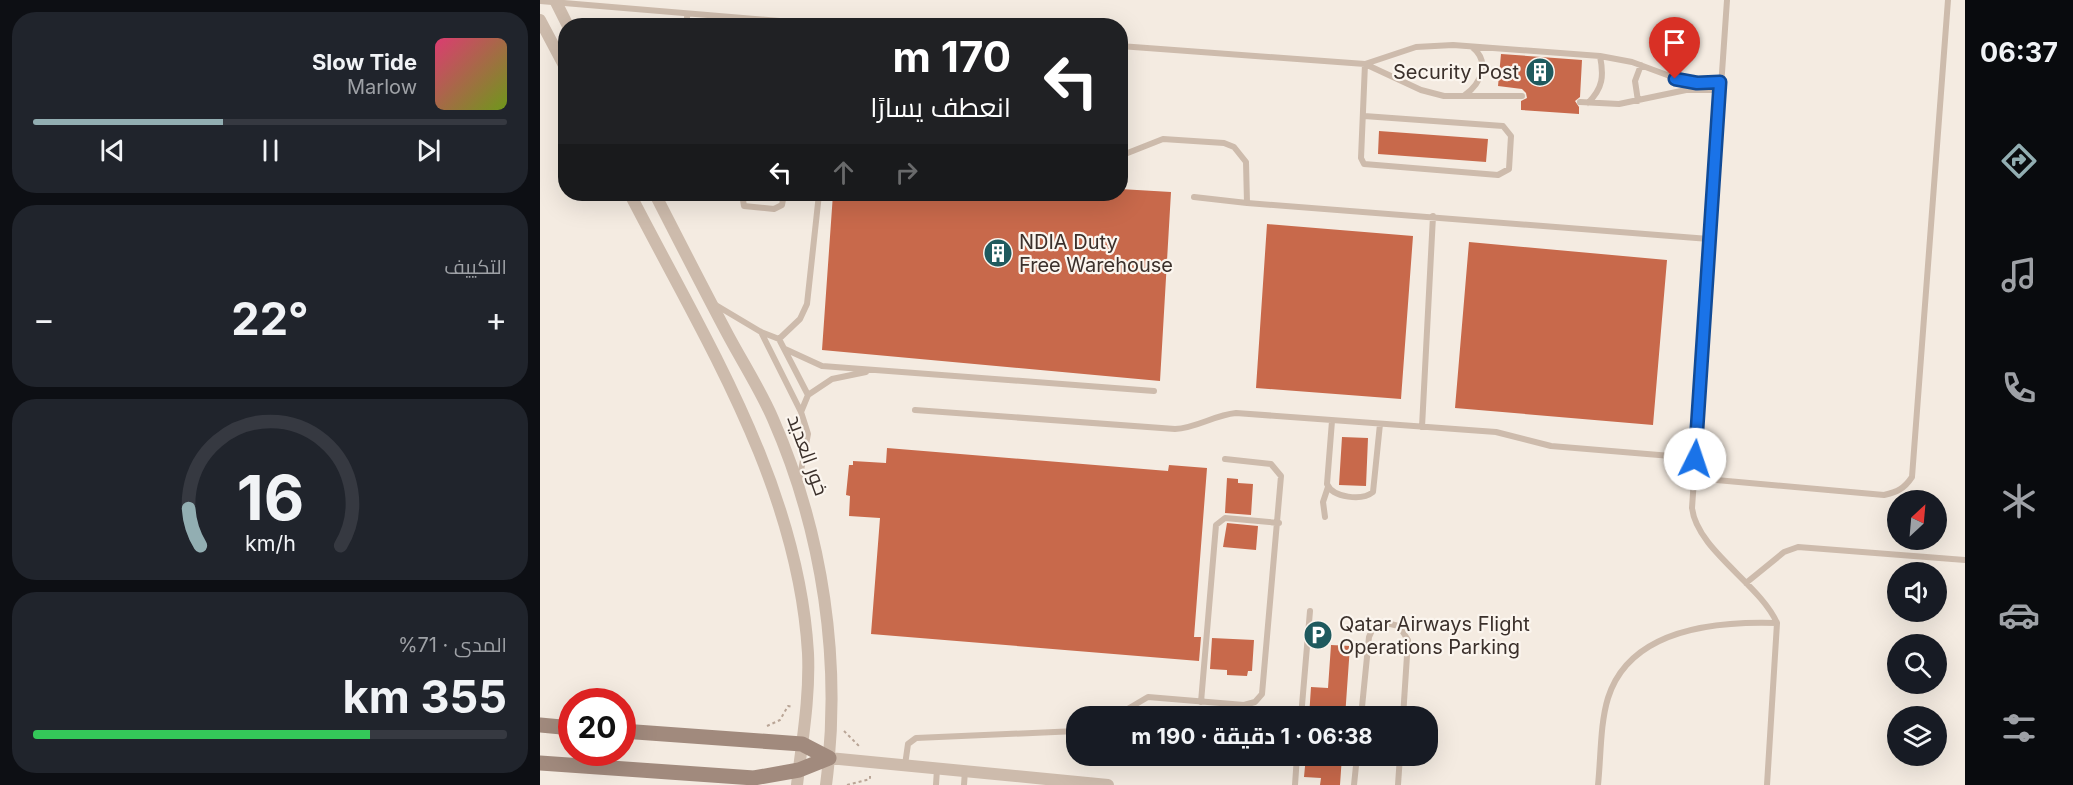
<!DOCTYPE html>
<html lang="ar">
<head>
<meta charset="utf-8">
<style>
  :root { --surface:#171b24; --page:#20242c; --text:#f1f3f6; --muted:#9ea1a6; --line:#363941; --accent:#92aeb2 }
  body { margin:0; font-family:Inter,Cairo,sans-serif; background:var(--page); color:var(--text); direction:rtl; height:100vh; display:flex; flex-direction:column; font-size:22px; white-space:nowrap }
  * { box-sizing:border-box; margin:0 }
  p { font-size:20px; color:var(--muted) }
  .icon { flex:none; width:33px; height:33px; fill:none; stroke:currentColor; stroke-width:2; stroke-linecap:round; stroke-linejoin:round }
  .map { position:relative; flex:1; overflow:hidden; direction:ltr }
  .panel { display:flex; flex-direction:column; gap:12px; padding:12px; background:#0d0f14; width:540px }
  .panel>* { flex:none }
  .guide { position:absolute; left:18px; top:18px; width:570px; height:183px; border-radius:24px; box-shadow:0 6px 24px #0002; direction:rtl; background:#202124; color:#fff; overflow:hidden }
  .needle { width:39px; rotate:26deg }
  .fabs { position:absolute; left:1347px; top:490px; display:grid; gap:12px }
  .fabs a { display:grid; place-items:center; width:60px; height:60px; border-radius:50%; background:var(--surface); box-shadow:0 6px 24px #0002; font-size:30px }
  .speed { position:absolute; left:18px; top:688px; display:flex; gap:12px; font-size:30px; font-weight:700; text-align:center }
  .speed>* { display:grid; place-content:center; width:78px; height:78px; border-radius:50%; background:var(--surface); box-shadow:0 6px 24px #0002; line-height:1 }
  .speed .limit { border:9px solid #d22; background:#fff; color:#111 }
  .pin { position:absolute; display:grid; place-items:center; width:51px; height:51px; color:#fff; margin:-62px -26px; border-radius:50% 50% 50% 0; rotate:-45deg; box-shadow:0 0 6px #0007 }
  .pin .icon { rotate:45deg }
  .me { position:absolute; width:66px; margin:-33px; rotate:4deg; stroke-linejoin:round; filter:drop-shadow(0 0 4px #0008) }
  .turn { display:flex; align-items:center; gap:21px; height:126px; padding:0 18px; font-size:27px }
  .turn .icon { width:78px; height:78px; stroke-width:2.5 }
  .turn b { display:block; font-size:42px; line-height:51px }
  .lanes { display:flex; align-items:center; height:57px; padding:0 18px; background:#0003; justify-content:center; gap:30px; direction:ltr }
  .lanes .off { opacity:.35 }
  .big { font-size:45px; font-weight:700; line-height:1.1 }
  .panel .tile { flex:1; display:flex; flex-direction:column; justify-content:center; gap:9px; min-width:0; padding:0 21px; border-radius:24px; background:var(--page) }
  .panel .dial { align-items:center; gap:0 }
  .dial svg { height:156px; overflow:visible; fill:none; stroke:var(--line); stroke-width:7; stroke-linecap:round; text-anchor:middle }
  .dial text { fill:var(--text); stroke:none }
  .song { display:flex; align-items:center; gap:18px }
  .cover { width:72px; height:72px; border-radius:9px; background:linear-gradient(135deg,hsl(340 70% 55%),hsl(80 70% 35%)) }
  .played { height:6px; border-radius:3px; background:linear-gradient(90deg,var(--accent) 40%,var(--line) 40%) }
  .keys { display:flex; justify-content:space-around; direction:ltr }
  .heat { display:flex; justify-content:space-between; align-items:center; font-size:33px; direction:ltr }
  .charge { height:9px; border-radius:4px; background:linear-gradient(90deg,#34c759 71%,var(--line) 0) }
  .trip { position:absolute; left:526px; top:706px; width:372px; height:60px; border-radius:24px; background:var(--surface); box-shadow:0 6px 24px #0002; font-weight:700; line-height:60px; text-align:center; direction:rtl }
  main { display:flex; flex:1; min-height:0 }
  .menu { display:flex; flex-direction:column; width:108px; justify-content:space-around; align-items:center; background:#090b0e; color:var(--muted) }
  .menu .icon { width:42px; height:42px }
  .menu .active { color:var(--accent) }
  .menu b { font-size:27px; color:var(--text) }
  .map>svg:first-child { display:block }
  .building { fill:#c8694b }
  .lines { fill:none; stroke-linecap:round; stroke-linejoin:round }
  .path { stroke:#b9a596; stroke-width:2; stroke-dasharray:3 3; stroke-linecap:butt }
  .lane { stroke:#cdbbac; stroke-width:6 }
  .street { stroke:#cdbbac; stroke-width:12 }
  .secondary { stroke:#a18a7d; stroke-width:15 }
  .route-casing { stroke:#114b97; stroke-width:15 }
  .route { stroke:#1a73e8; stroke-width:10 }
  .labels { text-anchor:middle; stroke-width:4.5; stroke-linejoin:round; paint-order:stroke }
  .poi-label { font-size:20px; fill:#3b302b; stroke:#fbf5ee; text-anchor:start }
  .street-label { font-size:20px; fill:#3b302b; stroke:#fbf5ee }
</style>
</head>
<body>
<main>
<nav class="menu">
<b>06:37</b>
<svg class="icon active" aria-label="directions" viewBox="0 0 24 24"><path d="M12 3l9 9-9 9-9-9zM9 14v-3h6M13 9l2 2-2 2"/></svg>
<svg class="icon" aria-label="music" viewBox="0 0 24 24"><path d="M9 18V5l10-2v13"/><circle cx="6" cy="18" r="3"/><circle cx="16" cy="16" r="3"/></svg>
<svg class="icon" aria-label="phone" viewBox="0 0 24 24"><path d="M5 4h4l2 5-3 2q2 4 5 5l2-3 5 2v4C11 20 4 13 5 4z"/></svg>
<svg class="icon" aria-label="climate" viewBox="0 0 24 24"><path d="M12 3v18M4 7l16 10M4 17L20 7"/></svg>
<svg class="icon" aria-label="car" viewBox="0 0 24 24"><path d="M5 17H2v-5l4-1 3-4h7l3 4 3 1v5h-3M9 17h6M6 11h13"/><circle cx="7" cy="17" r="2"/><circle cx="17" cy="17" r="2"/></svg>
<svg class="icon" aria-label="filters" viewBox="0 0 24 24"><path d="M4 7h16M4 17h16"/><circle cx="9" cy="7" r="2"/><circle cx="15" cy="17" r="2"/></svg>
</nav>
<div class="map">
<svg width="1425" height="785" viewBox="0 0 1425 785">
  <rect width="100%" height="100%" fill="#f4ebe1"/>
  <path class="building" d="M961,54l81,6 -2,37 -5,4 4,6v7l-58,-4v-9l6,-3 -1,-5 -4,-4 -24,-3z
    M839,131l109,8 -2,23 -108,-8z
    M580,189l51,3 -11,189 -338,-31 11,-156h287z
    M727,224l146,12 -12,163 -145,-11z
    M929,242l198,18 -14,165 -198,-17z
    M802,437l26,1 -2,48 -27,-1z
    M347,448l281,23 1,-6 38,3 -13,169h7l-2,24 -328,-27 9,-116 -31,-2 1,-20 -4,-1 3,-30h4v-4l33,2z
    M687,478l11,1v4l15,1 -2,31 -26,-2z
    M687,523l31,3 -2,24 -33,-3z
    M672,638l42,2 -2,31h-4l-1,5 -20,-1v-5l-17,-1z
    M791,645l19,1 -5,71h-36l2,-30 17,1z
    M766,756h36l-2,29h-20l1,-7 -17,-1z"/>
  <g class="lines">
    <path class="path" d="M227,726l13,-6 8,-14 5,1
      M304,731l15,15
      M307,785l23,-6v-3"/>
    <path class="lane" d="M1187,0l-35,508c5,42 68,76 85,115l-10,162
      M0,1l300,25
      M147,14v12
      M580,46l245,18 51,-17 37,-2 147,11 32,6 54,20h34
      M825,64l56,26 23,6h78
      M925,95c16,-12 26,-33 7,-48
      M1098,101l-3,-20 6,-16
      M1040,102l39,2 67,-14h34
      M1048,103c15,-15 16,-27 12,-47
      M824,116l139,10 8,10 -2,33 -11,6 -134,-11 -3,-6 4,-94
      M580,156l43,-17 61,4 10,4 12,15 1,41 462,36
      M202,194l2,12 30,3 8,-4 2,-11
      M654,197l53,6
      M174,304l47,28 18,7 29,56 -7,17 7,22 -9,47
      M221,332l40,80
      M239,339l21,-20 7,-15 12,-110
      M245,349l37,17 332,25
      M268,395l24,-16 34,-7
      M375,410l260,19c22,-1 39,-14 61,-16l260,19 55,14 144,12
      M792,421l-5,63c6,14 35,17 46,8l7,-68
      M882,427l11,-211
      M1154,478l190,17c13,-3 20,-6 28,-18l36,-477
      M785,517l-2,-15 5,-15
      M1206,583l38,-31 14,-5 167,13
      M661,702l15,-177 9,-7 54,5
      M574,717l34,-20 96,8 11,-3 7,-8 19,-218 -10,-12 -46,-5
      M761,717l9,-106
      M821,717l8,-80 4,-9 13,-5 13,3 9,14 -5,77
      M677,756l80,7
      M365,765l3,-21 8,-6 161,-7
      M396,785l1,-16
      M424,785l1,-14
      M755,785l2,-29
      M814,785l3,-29
      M858,785l2,-29
      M1058,785c3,-28 2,-61 10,-87 22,-70 108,-77 169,-75"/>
    <path class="street" d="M15,0l13,26
      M0,20l26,49
      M90,194c75,146 168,291 178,459 2,45 -6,88 -11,132
      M115,194c24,47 48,94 73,141 15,28 33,56 45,84 50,114 69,243 53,366
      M289,758l279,27"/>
    <path class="secondary" d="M0,725l32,3
      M82,731l180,13 27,14
      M0,763l214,15 45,-8 30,-12"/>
  </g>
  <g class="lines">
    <g class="route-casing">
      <path id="route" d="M1135,79l22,4 23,-1 -25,377"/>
    </g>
    <use href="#route" class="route"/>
  </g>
  <defs>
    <g id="building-disc" transform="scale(1.5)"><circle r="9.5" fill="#1f5a5e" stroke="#fbf5ee"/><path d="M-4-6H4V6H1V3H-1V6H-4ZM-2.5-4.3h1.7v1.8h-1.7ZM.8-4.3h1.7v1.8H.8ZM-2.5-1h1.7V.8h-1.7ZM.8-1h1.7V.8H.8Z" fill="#fff"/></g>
    <g id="parking-disc" transform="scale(1.5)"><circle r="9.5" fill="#1f5a5e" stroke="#fbf5ee"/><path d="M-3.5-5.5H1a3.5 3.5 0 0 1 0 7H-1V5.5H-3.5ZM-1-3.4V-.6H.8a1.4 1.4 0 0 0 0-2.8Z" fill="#fff"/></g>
  </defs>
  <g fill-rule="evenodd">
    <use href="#building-disc" x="1000" y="72"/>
    <use href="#building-disc" x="458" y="253"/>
    <use href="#parking-disc" x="778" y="635"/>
  </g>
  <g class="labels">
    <g class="poi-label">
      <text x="979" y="79" text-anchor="end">Security Post</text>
      <text x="479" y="249">NDIA Duty<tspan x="479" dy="23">Free Warehouse</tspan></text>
      <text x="799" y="631">Qatar Airways Flight<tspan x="799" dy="23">Operations Parking</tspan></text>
    </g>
    <g class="street-label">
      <text transform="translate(268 455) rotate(70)" y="7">خور العديد</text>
    </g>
  </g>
</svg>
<div class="fabs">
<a><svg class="needle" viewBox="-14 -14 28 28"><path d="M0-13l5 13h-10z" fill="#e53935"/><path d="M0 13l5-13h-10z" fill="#9ea1a6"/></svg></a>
<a><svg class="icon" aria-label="sound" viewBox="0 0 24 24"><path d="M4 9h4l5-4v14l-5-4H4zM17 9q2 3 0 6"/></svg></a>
<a><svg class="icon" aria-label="search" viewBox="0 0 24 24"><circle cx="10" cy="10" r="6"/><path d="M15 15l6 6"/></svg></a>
<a><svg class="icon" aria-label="layers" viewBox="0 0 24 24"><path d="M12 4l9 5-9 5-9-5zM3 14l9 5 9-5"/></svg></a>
</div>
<div class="speed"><div class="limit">20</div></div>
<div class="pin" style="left:1135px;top:79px;background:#d93025"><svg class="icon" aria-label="arrive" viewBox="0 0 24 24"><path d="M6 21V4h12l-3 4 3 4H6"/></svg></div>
<svg class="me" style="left:1155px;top:459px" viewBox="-20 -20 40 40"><circle r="19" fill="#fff"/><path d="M0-13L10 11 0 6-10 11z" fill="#1a73e8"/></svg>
<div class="trip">06:38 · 1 دقيقة · 190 m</div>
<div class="guide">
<div class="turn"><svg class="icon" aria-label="left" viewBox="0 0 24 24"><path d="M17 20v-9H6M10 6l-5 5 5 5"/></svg><div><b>170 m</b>انعطف يسارًا</div></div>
<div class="lanes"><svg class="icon" aria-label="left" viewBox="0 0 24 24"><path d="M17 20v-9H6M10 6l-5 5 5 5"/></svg><svg class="icon off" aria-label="ahead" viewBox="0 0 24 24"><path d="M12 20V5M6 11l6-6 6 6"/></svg><svg class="icon off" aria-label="right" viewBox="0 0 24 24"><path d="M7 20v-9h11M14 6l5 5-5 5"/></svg></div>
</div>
</div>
<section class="panel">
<div class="tile">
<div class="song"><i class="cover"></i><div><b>Slow Tide</b><p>Marlow</p></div></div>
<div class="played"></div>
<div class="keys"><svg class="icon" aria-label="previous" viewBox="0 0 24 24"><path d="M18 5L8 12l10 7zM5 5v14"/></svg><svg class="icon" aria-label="pause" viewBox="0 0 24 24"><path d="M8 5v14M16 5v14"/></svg><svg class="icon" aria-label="next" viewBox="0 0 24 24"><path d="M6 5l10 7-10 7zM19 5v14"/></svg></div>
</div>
<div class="tile"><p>التكييف</p>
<div class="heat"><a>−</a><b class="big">22°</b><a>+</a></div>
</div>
<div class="tile dial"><svg viewBox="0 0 100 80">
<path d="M14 69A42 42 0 1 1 86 69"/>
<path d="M14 69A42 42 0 0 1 8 50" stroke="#92aeb2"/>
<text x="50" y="56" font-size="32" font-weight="700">16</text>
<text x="50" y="72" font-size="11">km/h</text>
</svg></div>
<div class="tile"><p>المدى · 71%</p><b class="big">355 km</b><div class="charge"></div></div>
</section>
</main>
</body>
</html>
